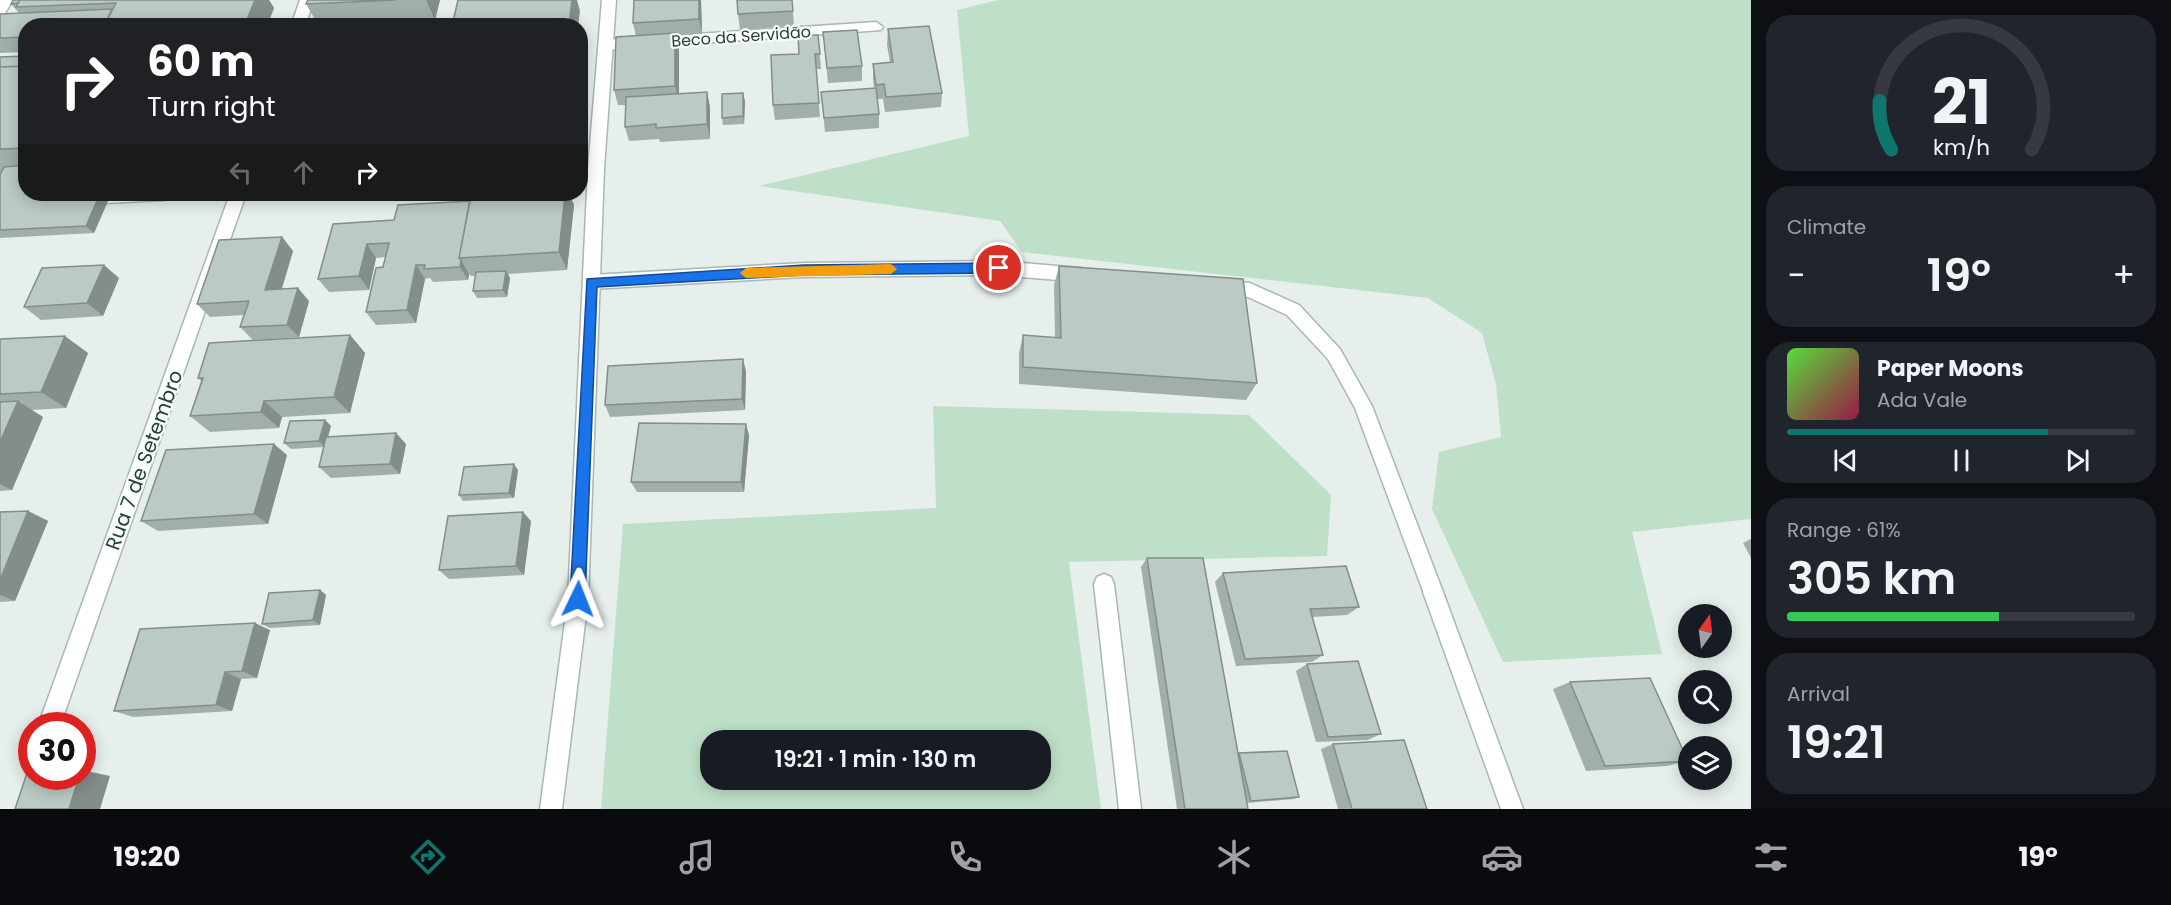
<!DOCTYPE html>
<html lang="en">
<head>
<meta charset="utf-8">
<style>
  :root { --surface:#171b24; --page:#20242c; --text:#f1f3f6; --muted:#9ea1a6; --line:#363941; --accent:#0f766e }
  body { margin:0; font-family:Poppins,sans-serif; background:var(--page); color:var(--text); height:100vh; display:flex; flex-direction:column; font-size:22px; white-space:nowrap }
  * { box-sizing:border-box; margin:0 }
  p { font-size:20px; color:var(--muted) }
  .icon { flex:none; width:33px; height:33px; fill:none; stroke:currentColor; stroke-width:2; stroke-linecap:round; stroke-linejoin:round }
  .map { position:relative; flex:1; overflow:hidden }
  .details { display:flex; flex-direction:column; gap:15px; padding:15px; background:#0d0f14; width:420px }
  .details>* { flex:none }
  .top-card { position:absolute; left:18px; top:18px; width:570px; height:183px; border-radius:24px; box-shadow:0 3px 15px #0003; background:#202124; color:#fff; overflow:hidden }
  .needle { width:39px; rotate:14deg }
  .tools { position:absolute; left:1678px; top:604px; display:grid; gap:12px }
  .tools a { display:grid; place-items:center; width:54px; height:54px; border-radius:50%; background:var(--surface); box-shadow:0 3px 15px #0003; font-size:30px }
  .speed { position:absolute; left:18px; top:712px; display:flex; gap:12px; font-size:30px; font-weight:700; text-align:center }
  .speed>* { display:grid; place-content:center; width:78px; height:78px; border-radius:50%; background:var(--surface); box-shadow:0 3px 15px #0003; line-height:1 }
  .speed .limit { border:9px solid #d22; background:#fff; color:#111 }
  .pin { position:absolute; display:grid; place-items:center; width:51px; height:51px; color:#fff; margin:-26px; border:3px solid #fff; border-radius:50%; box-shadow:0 2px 6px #0007 }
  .me { position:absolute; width:66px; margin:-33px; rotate:2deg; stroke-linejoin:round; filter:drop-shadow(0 0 4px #0008) }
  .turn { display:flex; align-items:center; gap:21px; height:126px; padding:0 30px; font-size:27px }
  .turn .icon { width:78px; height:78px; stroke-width:2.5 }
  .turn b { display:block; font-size:42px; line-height:51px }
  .lanes { display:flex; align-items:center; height:57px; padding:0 30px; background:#0003; justify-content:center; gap:30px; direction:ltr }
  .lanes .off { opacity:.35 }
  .big { font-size:45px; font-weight:600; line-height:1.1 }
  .details .card { flex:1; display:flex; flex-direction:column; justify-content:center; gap:9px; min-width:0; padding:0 21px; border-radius:24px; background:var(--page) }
  .details .dial { align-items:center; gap:0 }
  .dial svg { height:156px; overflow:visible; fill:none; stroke:var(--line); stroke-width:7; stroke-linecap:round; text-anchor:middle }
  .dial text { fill:var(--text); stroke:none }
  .song { display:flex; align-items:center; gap:18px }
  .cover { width:72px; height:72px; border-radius:9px; background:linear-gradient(135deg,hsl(110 70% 55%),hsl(340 70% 35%)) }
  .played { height:6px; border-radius:3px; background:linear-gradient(90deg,var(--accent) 75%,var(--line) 75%) }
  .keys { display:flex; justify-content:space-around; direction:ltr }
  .heat { display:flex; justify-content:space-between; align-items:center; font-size:33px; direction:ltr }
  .charge { height:9px; border-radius:4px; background:linear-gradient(90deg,#34c759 61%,var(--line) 0) }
  .trip { position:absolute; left:700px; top:730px; width:351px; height:60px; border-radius:24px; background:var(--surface); box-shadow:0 3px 15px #0003; font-weight:600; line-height:60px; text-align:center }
  .menu { display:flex; height:96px; justify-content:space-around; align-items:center; background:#090b0e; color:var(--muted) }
  .menu .icon { width:42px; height:42px }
  .menu .on { color:var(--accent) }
  .menu b { font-size:27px; color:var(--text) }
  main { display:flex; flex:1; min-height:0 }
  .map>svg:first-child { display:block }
  .green { fill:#bfe0c8; fill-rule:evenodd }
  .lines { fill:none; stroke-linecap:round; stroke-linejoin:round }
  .service-casing { stroke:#a8b8b2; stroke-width:3 }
  .minor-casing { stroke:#a8b8b2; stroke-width:3 }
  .service { fill:#fff; fill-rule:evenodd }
  .minor { fill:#fff; fill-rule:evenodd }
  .wall { fill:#a1aea9 }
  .shaded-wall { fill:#838d89 }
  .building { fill:#bbcac4; stroke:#838d89; stroke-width:1.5 }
  .route { fill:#1a73e8; stroke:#114b97; stroke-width:1.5 }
  .slow { fill:#f59e0b }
  .labels { text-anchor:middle; stroke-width:4.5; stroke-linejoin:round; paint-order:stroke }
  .far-street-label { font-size:16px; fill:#24423a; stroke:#f7fbf9 }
  .street-label { font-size:20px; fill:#24423a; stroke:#f7fbf9 }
</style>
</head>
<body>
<main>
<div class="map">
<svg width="1751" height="809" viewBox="0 0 1751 809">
  <rect width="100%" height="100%" fill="#e6efeb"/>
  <path class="green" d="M998,0h753v519l-119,13 30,122 -159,8 -71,-153 7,-57 62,-15 -5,-53 -14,-51 -54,-35 -406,-46 -22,-31 -241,-35 210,-50 -12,-126z
    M933,406l316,9 82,80 -4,61 -258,6 32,247h-500l22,-285 313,-16zM711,741h330v39h-330z"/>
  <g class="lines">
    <g class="service-casing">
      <path id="service" d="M876,22l7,5 -2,3 -274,20 -7,-5 7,-5z
        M999,261l82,7 6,2 2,5 -2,5 -6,2 -82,-7 -195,2 -213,12 -6,-2 -2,-5 2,-5 6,-2 213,-12z
        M1222,280l28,3 49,22 41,44 32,57 71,186 -3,7 -7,3 -7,-3 -71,-191 -27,-49 -41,-44 -39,-18 -32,-5 -2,-5 2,-5z"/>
    </g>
    <g class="minor-casing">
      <path id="minor" d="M0,0h13l-8,13 -5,2z
        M300,0h14l-9,26h-14z
        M602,0h14l-12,169 -16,430 -26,210h-22l28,-210 20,-430z
        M79,194h93l-2,4 -6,2 -79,4 -6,-2 -2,-4z
        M230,194h16l-186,532h-22z
        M1104,574l7,3 3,7 27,225h-22l-25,-225 3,-7z
        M1433,582l7,3 3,7 80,217h-22l-78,-217 3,-7z"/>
    </g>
    <use href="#service" class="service"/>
    <use href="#minor" class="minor"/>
  </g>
  <path class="wall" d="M13,0h256l5,8 -7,18h-241v26l-26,1v-39l19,-1 -8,-9z
    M308,0h132l-5,20 -114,6h-2l-13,-22z
    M701,0l1,34 -26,2 3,12v46l28,-2 3,15v32l-50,3 -1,-3 -30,2 -4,-14 1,-22h-8l-4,-15 22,-54 -3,-13z
    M792,0l2,26 -54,4 -2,-16z
    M888,29l54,64 -1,14 -56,5 -2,-13h-6l2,15v14l-54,4 -4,-40 53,-4 -1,-9v-15l17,-2 -3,-17z
    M823,32l39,34v15l-34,2z
    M818,35l3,34h-5l4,48 -45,3 -2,-15 26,-51z
    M26,56v138h85l-17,39 -94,5v-181z
    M745,101l-1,23 -21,1 -1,-7z
    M471,194h98l5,11 -7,65 -59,4 2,4 -3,19 -30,1 -4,-7 2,-15h-4l-2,-2 -1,6 -35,2 -3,-4 -5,1 -9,44 -40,2 -10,-13 17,-45 3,-10 -10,1 -7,32 -40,2 -11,-13 76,-59 76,-19z
    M282,237l11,14 -11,38 27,12 -10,36 -46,3 -13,-13 4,-12 -34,2 -13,-13z
    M1059,266l198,117 -11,17 -227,-16v-31l4,-18 32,3 -1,-53z
    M119,278l-16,38 -62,4 -17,-13z
    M350,335l15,18 -15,60 -68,4 -3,11 -69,4 -20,-16 11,-35 -3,-3z
    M0,339l88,14 -22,55 -35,2 12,7 -31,73 -12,1z
    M746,371l-1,39 -135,7 -5,-12z
    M325,420l6,6 -3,11 78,7 -6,30 -69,4 -12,-11 5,-20 -33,2 -7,-6z
    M749,435l-5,57h-107l-6,-10z
    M287,455l-19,69 -110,7 -17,-10z
    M518,470l-4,28 -51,3 -4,-6z
    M28,511l20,10 -33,80 -15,1v-90z
    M531,521l-7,54 -75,4 -10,-9z
    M1751,539v19l-8,-15z
    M1147,558l91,196 61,43 -5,2 -47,4 1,6h-71l-36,-242z
    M1223,573l136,34 -12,8 -35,2 11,38 -11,7 -76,4 -21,-84z
    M320,590l6,5 -6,30 -50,3 -8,-4z
    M270,630l-13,48 -16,1 -9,32 -99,6 -19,-6z
    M1307,664l74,70 -13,6 -52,2 -20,-71z
    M1570,682l118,79 -21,5 -81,5 -33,-82z
    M1333,744l94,65h-89l-17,-60z"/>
  <path class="shaded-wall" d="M255,0h14l5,8 -7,18h-16l-4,-6z
    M426,0h14l-5,20z
    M572,0h5l3,11 -2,15h-9z
    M699,0h2l1,34 -3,-15z
    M675,33l4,15v53l-4,-15z
    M707,92l3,15v32l-3,-15z
    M743,93l2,8 -1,23 -1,-8z
    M100,194h11l-17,39 -8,-7z
    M565,194h4l5,11 -7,65 -8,-18z
    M282,237l11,14 -16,52 -12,-13z
    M367,244l9,14 -7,32 -10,-14z
    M461,260l8,14 -1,6 -8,-13z
    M104,265l15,13 -16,38 -16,-13z
    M416,265l9,14 -9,44 -9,-13z
    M506,271l4,7 -3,19 -4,-7z
    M298,288l11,13 -10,36 -12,-12z
    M350,335l15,18 -15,60 -16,-16z
    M65,336l23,17 -22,55 -25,-16z
    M743,359l3,12 -1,39 -3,-11z
    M18,401l25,16 -31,73 -12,-6v-42z
    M264,401l18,16 -3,11 -18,-16z
    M325,420l6,6 -6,21 -6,-6z
    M746,424l3,11 -5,57 -3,-10z
    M396,433l10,11 -6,30 -10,-10z
    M274,444l13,11 -19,69 -14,-10z
    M514,464l4,6 -4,28 -5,-5z
    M28,511l20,10 -33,80 -15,-6v-15z
    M523,512l8,9 -7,54 -8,-9z
    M320,590l6,5 -6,30 -7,-5z
    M255,623l15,7 -13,48 -15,-7z
    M225,672l16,7 -9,32 -16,-6z
    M82,770l28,6 -10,33h-31l10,-32h3z"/>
  <path class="building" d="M13,0h7l-2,3 -7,1z
    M20,0h235l-8,20 -114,6h-29l12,-23 -100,4z
    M308,0h88l-90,4z
    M458,0h114l-3,26h-117z
    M634,0h65v19l-66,4z
    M737,0h55l1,11 -55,3z
    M112,9l-8,17h-78v11l-26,1v-24z
    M929,26l13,67 -56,4 -2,-13 -8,1 -3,-21 20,-2 -5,-33z
    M857,30l5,36 -35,2 -4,-36z
    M675,33v53l-61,4 2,-53z
    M798,35h20l2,19h-5l4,49 -46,2 -2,-50 28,-1z
    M26,56v10l-26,1v-10z
    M26,66v82l-26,1v-82z
    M876,88l3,26 -55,4 -3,-26z
    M707,92v32l-51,4v-4l-31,3 1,-30z
    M743,93v23l-21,2v-24z
    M26,165v29h74l-14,32 -86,4v-55l4,-8z
    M471,194h94l-6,58 -100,6z
    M470,201l-11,57 2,2 -1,7 -36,2 1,-4h-9l-9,45 -41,2 10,-44 7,-1 6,-24 -22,1 -8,32 -41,3 15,-55 61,-4 4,-15z
    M282,237l-17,53 33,-2 -11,37 -47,2 9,-26 -52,3 22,-64z
    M104,265l-17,38 -63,4 18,-39z
    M1059,266l184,13 14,104 -234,-16v-32l38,3z
    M506,271l-3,19 -30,1 3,-19z
    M350,335l-16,62 -70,4 -3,11 -71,4 13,-38h-5l11,-35z
    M65,336l-24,56 -41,2v-55z
    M743,359l-1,40 -137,6 3,-39z
    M18,401l-18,41v-40z
    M325,420l-6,21 -35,2 6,-22z
    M639,423l107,1 -5,58h-110z
    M396,433l-6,31 -71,3 7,-30z
    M274,444l-20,70 -113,7 25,-71z
    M514,464l-5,29 -50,2 5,-28z
    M28,511l-28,69v-68z
    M523,512l-7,54 -77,4 9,-54z
    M1147,558h56l45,251h-63z
    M1346,566l13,41 -49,2 13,46 -78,4 -22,-86z
    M320,590l-7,30 -51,4 7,-31z
    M255,623l-13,48 -17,1 -9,33 -102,6 26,-82z
    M1358,661l23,73 -53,3 -21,-73z
    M1650,678l38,83 -83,5 -35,-84z
    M1404,740l23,69h-75l-19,-65z
    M1287,751l12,46 -48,4 -12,-48z
    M27,773h5v4h47l-10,32h-54z"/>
  <path class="route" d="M999,263l6,5 -6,5 -195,2 -207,12 -12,312 -2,5 -5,2 -6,-2 -2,-5 17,-320 217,-14z"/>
  <path class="slow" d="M891,264l6,5 -6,5 -145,4 -6,-5 6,-5z"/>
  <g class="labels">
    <g class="far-street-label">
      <text transform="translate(741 36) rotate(-4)" y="6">Beco da Servidão</text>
    </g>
    <g class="street-label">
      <text transform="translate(144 460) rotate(-70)" y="7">Rua 7 de Setembro</text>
    </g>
  </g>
</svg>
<div class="tools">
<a><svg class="needle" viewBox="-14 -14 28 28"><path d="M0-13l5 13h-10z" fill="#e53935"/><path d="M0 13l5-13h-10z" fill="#9ea1a6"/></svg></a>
<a><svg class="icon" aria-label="search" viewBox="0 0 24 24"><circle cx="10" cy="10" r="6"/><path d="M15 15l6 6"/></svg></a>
<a><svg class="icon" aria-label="layers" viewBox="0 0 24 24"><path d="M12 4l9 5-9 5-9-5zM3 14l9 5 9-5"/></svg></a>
</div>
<div class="speed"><div class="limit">30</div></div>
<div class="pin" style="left:999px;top:268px;background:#d93025"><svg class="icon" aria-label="arrive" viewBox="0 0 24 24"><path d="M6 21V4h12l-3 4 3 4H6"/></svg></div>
<svg class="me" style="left:578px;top:599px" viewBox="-20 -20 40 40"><path d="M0-17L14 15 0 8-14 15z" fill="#1a73e8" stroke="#fff" stroke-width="4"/></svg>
<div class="trip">19:21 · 1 min · 130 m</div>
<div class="top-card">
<div class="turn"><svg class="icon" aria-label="right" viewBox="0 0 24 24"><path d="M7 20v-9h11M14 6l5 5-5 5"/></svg><div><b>60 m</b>Turn right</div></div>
<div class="lanes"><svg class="icon off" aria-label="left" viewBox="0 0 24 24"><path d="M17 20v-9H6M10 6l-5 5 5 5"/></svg><svg class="icon off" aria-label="ahead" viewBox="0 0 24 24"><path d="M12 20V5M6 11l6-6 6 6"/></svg><svg class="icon" aria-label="right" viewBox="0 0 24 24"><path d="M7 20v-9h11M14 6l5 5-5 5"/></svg></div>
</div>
</div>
<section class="details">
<div class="card dial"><svg viewBox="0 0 100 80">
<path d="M14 69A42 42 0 1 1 86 69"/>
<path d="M14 69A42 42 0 0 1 8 44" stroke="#0f766e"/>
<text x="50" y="56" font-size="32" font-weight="700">21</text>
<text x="50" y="72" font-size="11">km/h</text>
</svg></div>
<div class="card"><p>Climate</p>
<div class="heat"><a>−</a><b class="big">19°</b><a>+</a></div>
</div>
<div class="card">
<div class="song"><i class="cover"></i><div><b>Paper Moons</b><p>Ada Vale</p></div></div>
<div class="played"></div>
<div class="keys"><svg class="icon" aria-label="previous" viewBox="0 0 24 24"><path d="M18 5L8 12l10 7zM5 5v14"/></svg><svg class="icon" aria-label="pause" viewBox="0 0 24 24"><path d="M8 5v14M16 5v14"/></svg><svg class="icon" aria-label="next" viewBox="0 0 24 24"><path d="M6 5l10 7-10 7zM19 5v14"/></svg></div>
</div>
<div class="card"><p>Range · 61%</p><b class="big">305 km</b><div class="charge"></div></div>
<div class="card"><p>Arrival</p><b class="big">19:21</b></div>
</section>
</main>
<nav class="menu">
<b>19:20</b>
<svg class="icon on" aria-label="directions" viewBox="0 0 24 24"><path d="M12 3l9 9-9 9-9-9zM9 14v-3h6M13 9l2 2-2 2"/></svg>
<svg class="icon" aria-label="music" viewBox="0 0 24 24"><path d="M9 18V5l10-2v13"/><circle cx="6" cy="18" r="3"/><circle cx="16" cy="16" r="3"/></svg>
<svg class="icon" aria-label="phone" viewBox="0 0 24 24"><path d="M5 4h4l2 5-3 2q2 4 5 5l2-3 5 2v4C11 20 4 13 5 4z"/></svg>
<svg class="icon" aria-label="climate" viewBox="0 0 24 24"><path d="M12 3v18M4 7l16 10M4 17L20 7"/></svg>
<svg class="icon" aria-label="car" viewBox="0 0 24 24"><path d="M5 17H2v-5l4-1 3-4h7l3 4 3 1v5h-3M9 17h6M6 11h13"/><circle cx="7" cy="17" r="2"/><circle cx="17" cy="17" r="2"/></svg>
<svg class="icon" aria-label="filters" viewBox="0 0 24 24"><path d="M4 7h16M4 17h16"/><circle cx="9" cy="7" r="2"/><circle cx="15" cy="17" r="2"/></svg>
<b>19°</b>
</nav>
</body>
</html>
